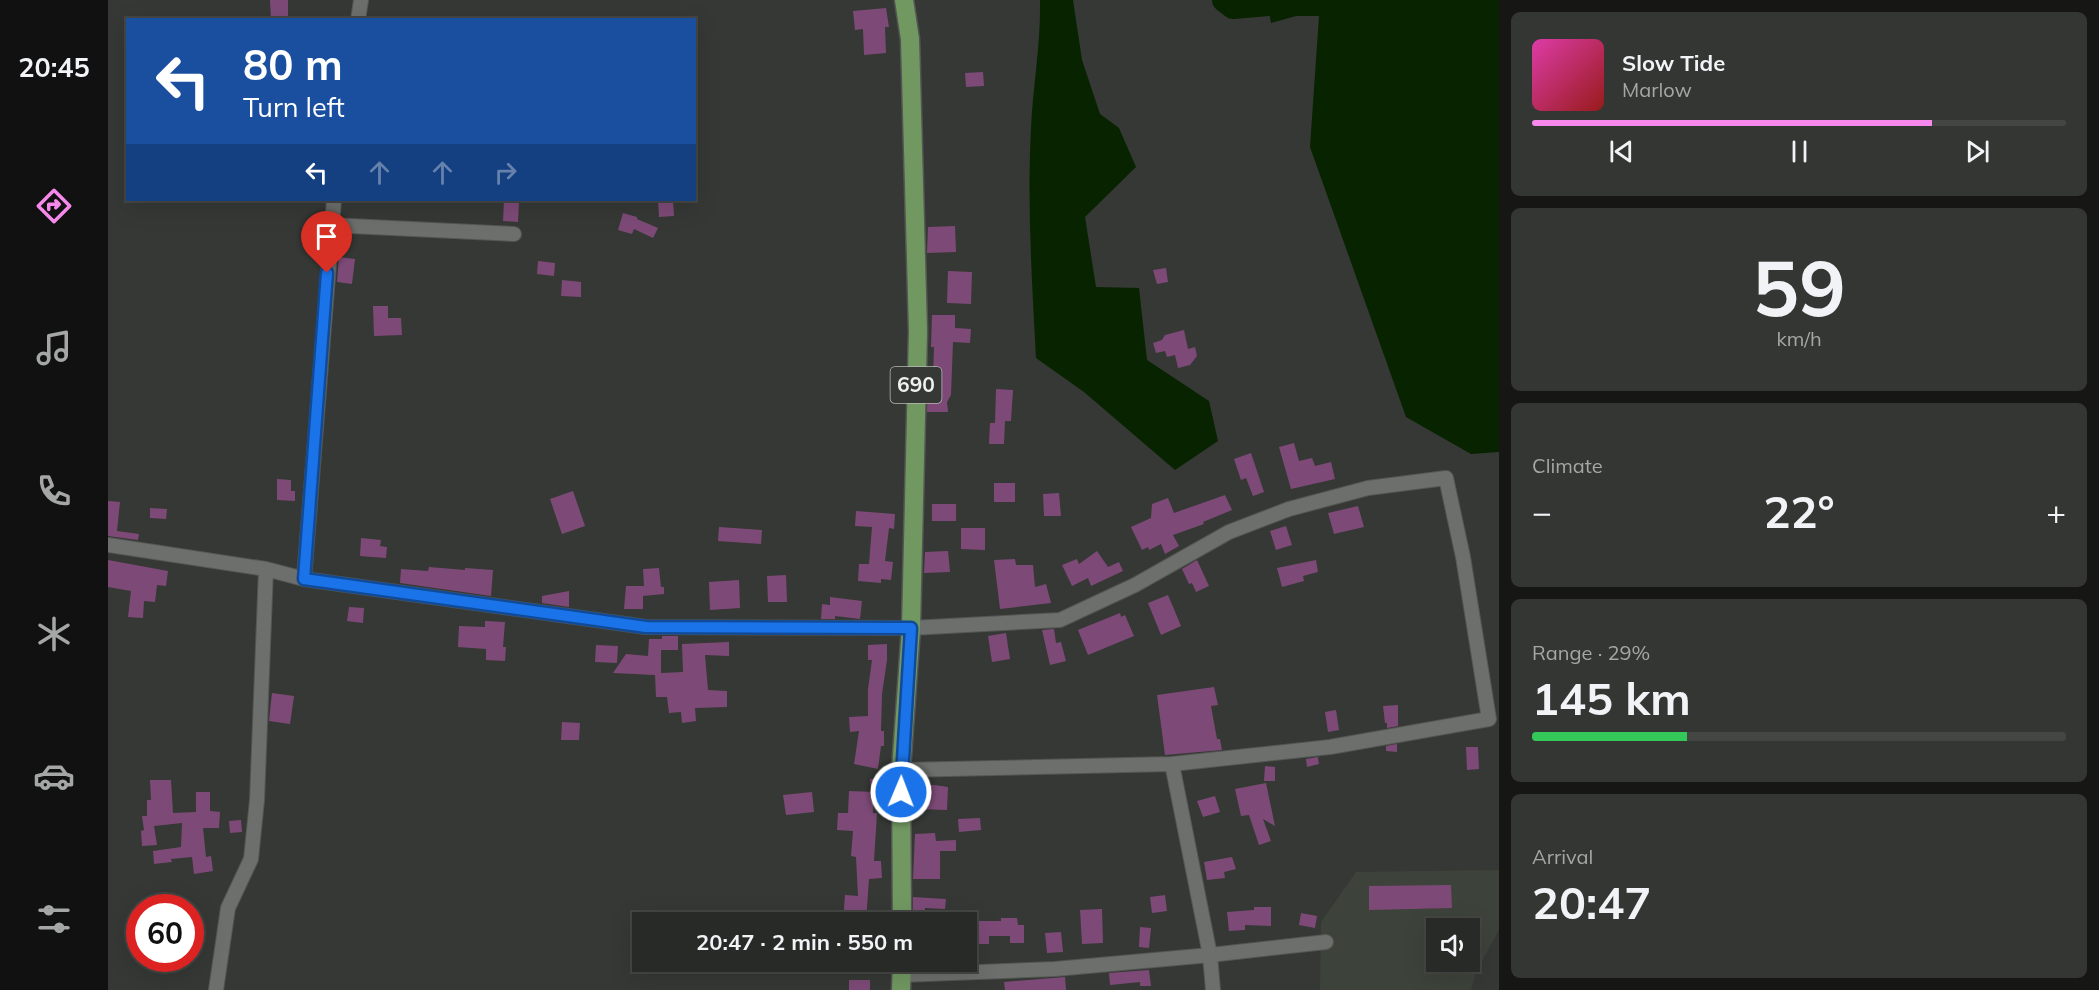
<!DOCTYPE html>
<html lang="en">
<head>
<meta charset="utf-8">
<style>
  :root { --surface:#282a27; --page:#343633; --text:#f1f3f6; --muted:#a5a7a7; --line:#444644; --accent:#f788ec }
  body { margin:0; font-family:Mulish,sans-serif; background:var(--page); color:var(--text); height:100vh; display:flex; flex-direction:column; font-size:22px; white-space:nowrap }
  * { box-sizing:border-box; margin:0 }
  p { font-size:20px; color:var(--muted) }
  .icon { flex:none; width:33px; height:33px; fill:none; stroke:currentColor; stroke-width:2; stroke-linecap:round; stroke-linejoin:round }
  .map { position:relative; flex:1; overflow:hidden }
  .drawer { display:flex; flex-direction:column; gap:12px; padding:12px; background:#161715; width:600px }
  .drawer>* { flex:none }
  .guide { position:absolute; left:18px; top:18px; width:570px; height:183px; border-radius:0px; box-shadow:0 6px 24px #0002,0 0 0 2px var(--line); background:#1a4fa0; color:#fff; overflow:hidden }
  .controls { position:absolute; left:1318px; top:918px; display:grid; gap:12px }
  .controls a { display:grid; place-items:center; width:54px; height:54px; border-radius:0px; background:var(--surface); box-shadow:0 6px 24px #0002,0 0 0 2px var(--line); font-size:30px }
  .speed { position:absolute; left:18px; top:894px; display:flex; gap:12px; font-size:30px; font-weight:700; text-align:center }
  .speed>* { display:grid; place-content:center; width:78px; height:78px; border-radius:50%; background:var(--surface); box-shadow:0 6px 24px #0002,0 0 0 2px var(--line); line-height:1 }
  .speed .limit { border:9px solid #d22; background:#fff; color:#111 }
  .pin { position:absolute; display:grid; place-items:center; width:51px; height:51px; color:#fff; margin:-62px -26px; border-radius:50% 50% 50% 0; rotate:-45deg; box-shadow:0 0 6px #0007 }
  .pin .icon { rotate:45deg }
  .me { position:absolute; width:66px; margin:-33px; rotate:1deg; stroke-linejoin:round; filter:drop-shadow(0 0 4px #0008) }
  .turn { display:flex; align-items:center; gap:21px; height:126px; padding:0 18px; font-size:27px }
  .turn .icon { width:78px; height:78px; stroke-width:2.5 }
  .turn b { display:block; font-size:42px; line-height:51px }
  .lanes { display:flex; align-items:center; height:57px; padding:0 18px; background:#0003; justify-content:center; gap:30px; direction:ltr }
  .lanes .off { opacity:.35 }
  .big { font-size:45px; font-weight:700; line-height:1.1 }
  .drawer .tile { flex:1; display:flex; flex-direction:column; justify-content:center; gap:9px; min-width:0; padding:0 21px; border-radius:9px; background:var(--page) }
  .drawer .dial { align-items:center; gap:0 }
  .dial b { font-size:78px; line-height:1 }
  .song { display:flex; align-items:center; gap:18px }
  .cover { width:72px; height:72px; border-radius:9px; background:linear-gradient(135deg,hsl(320 70% 55%),hsl(0 70% 35%)) }
  .played { height:6px; border-radius:3px; background:linear-gradient(90deg,var(--accent) 75%,var(--line) 75%) }
  .keys { display:flex; justify-content:space-around; direction:ltr }
  .heat { display:flex; justify-content:space-between; align-items:center; font-size:33px; direction:ltr }
  .charge { height:9px; border-radius:4px; background:linear-gradient(90deg,#34c759 29%,var(--line) 0) }
  .trip { position:absolute; left:524px; top:912px; width:345px; height:60px; border-radius:0px; background:var(--surface); box-shadow:0 6px 24px #0002,0 0 0 2px var(--line); font-weight:700; line-height:60px; text-align:center }
  main { display:flex; flex:1; min-height:0 }
  .tabs { display:flex; flex-direction:column; width:108px; justify-content:space-around; align-items:center; background:#101110; color:var(--muted) }
  .tabs .icon { width:42px; height:42px }
  .tabs .active { color:var(--accent) }
  .tabs b { font-size:27px; color:var(--text) }
  .map>svg:first-child { display:block }
  .built { fill:#3d433a; fill-rule:evenodd }
  .water { fill:#082300 }
  .lines { fill:none; stroke-linecap:round; stroke-linejoin:round }
  .river { stroke:#082300; stroke-width:24 }
  .building { fill:#7d4a77 }
  .street-casing { stroke:#545653; stroke-width:16 }
  .primary-casing { stroke:#545653; stroke-width:21 }
  .street { stroke:#6c6f6b; stroke-width:14 }
  .primary { stroke:#719861; stroke-width:18 }
  .route-casing { stroke:#114b97; stroke-width:15 }
  .route { stroke:#1a73e8; stroke-width:10 }
  .labels { text-anchor:middle; stroke-width:6; stroke-linejoin:round; paint-order:stroke }
  .shield { fill:#353834; stroke:#b7bab6; stroke-width:1.5 }
  .shield-label { font-size:21px; font-weight:bold; fill:#eff1ee }
</style>
</head>
<body>
<main>
<nav class="tabs">
<b>20:45</b>
<svg class="icon active" aria-label="directions" viewBox="0 0 24 24"><path d="M12 3l9 9-9 9-9-9zM9 14v-3h6M13 9l2 2-2 2"/></svg>
<svg class="icon" aria-label="music" viewBox="0 0 24 24"><path d="M9 18V5l10-2v13"/><circle cx="6" cy="18" r="3"/><circle cx="16" cy="16" r="3"/></svg>
<svg class="icon" aria-label="phone" viewBox="0 0 24 24"><path d="M5 4h4l2 5-3 2q2 4 5 5l2-3 5 2v4C11 20 4 13 5 4z"/></svg>
<svg class="icon" aria-label="climate" viewBox="0 0 24 24"><path d="M12 3v18M4 7l16 10M4 17L20 7"/></svg>
<svg class="icon" aria-label="car" viewBox="0 0 24 24"><path d="M5 17H2v-5l4-1 3-4h7l3 4 3 1v5h-3M9 17h6M6 11h13"/><circle cx="7" cy="17" r="2"/><circle cx="17" cy="17" r="2"/></svg>
<svg class="icon" aria-label="filters" viewBox="0 0 24 24"><path d="M4 7h16M4 17h16"/><circle cx="9" cy="7" r="2"/><circle cx="15" cy="17" r="2"/></svg>
</nav>
<div class="map">
<svg width="1391" height="990" viewBox="0 0 1391 990">
  <rect width="100%" height="100%" fill="#353834"/>
  <path class="built" d="M1391,870v60l-23,42 -5,18h-151l1,-68 35,-50zM1329,928h33v34h-33z"/>
  <path class="water" d="M932,0h33l9,60 18,54 19,14 17,39 -51,50 11,70 43,1 8,72 62,41 9,40 -43,29 -91,-78 -48,-34c-4,-76 -9,-153 -5,-230 2,-43 10,-85 9,-128z
    M1159,0h232v452l-28,2 -65,-37 -96,-270 9,-131h-23l-25,7z"/>
  <g class="lines">
    <path class="river" d="M1116,0l9,7 35,-3"/>
  </g>
  <path class="building" d="M162,0h18v20h-17z
    M778,8l3,19h-4l1,26 -22,2 -1,-26 -8,1 -2,-19z
    M875,72l1,14 -18,1 -1,-14z
    M550,200h15l1,16 -15,1z
    M396,201l15,1 -1,20 -15,-1z
    M515,213l14,4v2l21,9 -5,10 -19,-9 -2,5 -14,-4z
    M847,226l1,26 -29,1 1,-26z
    M231,257l16,2 -3,25 -15,-2z
    M430,261l17,2 -1,13 -17,-2z
    M1058,268l2,14 -11,2 -4,-14z
    M840,271l24,1 -1,32 -24,-1z
    M454,280l19,2v15l-20,-1z
    M265,306h15v12h13l1,17 -28,1z
    M824,315h23v13l16,1 -1,14 -17,-1 -2,53 -4,7 1,10h-21l1,-36h5l1,-29h-3z
    M1076,330l4,19 7,-2 2,9 -7,9 -12,3 -3,-13 -8,2 -2,-6 -9,2 -3,-10 9,-3 3,-5z
    M888,389l17,1 -2,31h-6l-1,23h-15l1,-21h5z
    M1186,443l5,18 13,-3 3,8 16,-4 4,17 -44,10 -12,-42z
    M1143,453l13,39 -11,4 -7,-18 -5,2 -7,-21z
    M169,479l14,1v11h4v10l-18,-1z
    M886,483h21v19h-21z
    M465,491l12,35 -23,8 -12,-35z
    M951,493l2,23h-17l-1,-22z
    M1117,495l7,15 -29,12 1,2 -31,11 6,11 -14,8 -4,-10 -12,6 -1,-3 -6,3 -11,-23 20,-9 1,-14 16,-6 6,15z
    M0,501l12,1 -3,29 22,3 -1,6 -30,-4z
    M824,504h24v17h-24z
    M1250,506l6,21 -30,7 -6,-21z
    M42,508l17,1 -1,10 -16,-1z
    M748,511l39,3 -1,15 -5,-1 -4,33 8,1 -2,18 -10,-1v4l-23,-2 1,-17h10l3,-37 -17,-1z
    M1178,526l6,19 -16,5 -6,-19z
    M611,527l43,3 -1,14 -43,-3z
    M853,528h24v22l-24,-1z
    M253,538l20,2 -1,6 7,1 -1,11 -26,-2z
    M840,551l2,21 -26,1 1,-21z
    M989,551l11,16 11,-5 4,9 -32,15 -3,-8 -16,8 -10,-21 15,-6 2,5z
    M907,559l1,6h17l2,22 11,-3 5,19 -51,6 -6,-49z
    M0,560l60,11 -2,15 -9,-1 -2,17 -11,-1 -1,17 -15,-1 3,-26 -23,-4z
    M1089,560l12,26 -13,6 -4,-9 -3,1 -7,-15z
    M1208,560l2,12 -15,4 1,5 -22,6 -5,-19z
    M321,567l36,3v-2l28,2 -2,26 -91,-13 1,-14 27,2z
    M551,568l2,19h3v7l-21,2v13h-19l2,-23h18l-1,-17z
    M678,575l1,27h-19l-1,-26z
    M631,580l1,28 -30,2 -1,-28z
    M461,591v16l-27,-4v-7z
    M1060,595l13,31 -20,9 -13,-32z
    M722,597l32,4 -2,18 -25,-3v3h-14l1,-15 8,1z
    M241,607l15,1 -1,15 -16,-2z
    M1012,613l1,4 4,-2 9,21 -46,19 -10,-25z
    M377,621l20,1 -2,25h3l-1,14 -19,-1v-11l-28,-2 1,-21 26,1z
    M946,629l2,14 5,-1 5,19 -16,4 -8,-35z
    M898,633l4,26 -18,3 -4,-26z
    M554,636h16v14h-17v23l22,-1 -1,-28 47,-2v14l-24,-1 3,35 19,1v16l-32,1 1,13 -14,2 -1,-11 -12,1 -2,-16h-11l-1,-22 -42,-2 13,-19 22,2 1,-17h13z
    M779,644v16l-5,34 -1,37h3v15h-3l-3,23 -24,-5 5,-33 -9,1 -1,-15 19,-1v-27l4,-29h-4v-15z
    M488,645l22,1 -1,17 -22,-1z
    M1106,687l4,18 -7,1 6,33h3l2,11 -57,5 -8,-60z
    M164,693l22,3 -4,28 -21,-3z
    M1290,705v21l-11,2v-5h-2l-2,-17z
    M1228,710l3,20 -11,2 -3,-20z
    M454,722l18,1 -1,17h-18z
    M1289,744v8l-11,-1v-5z
    M1358,747h12l1,22 -12,1z
    M1210,757l1,7 -12,3 -1,-8z
    M1157,766l10,1v14h-11z
    M762,779h11l1,9 -11,1z
    M42,780h21l2,33 23,-1v-20h14v19l10,1 -1,16h-16l3,29 5,-1 2,15 -19,3 -2,-17 -21,2 1,3 -18,2 -1,-13 28,-4 1,-24 -28,3 3,19 -15,1 -1,-15 3,-1 -2,-14h5v-16h4z
    M1158,783l9,43 -12,-7 8,22 -12,4 -10,-30 -8,1 -6,-27z
    M826,785l14,2 -1,23 -28,-1 1,-23z
    M741,791l25,1 -1,21h4l-3,48h7l1,17 -13,1 -3,43h-23l2,-27 13,1 -2,-39 -5,-1 2,-25 -16,-1 1,-17h10z
    M704,792l2,20 -28,3 -3,-20z
    M1107,796l5,16 -17,5 -6,-16z
    M872,818l1,12 -22,2 -1,-13z
    M133,820l1,12 -12,1 -1,-12z
    M827,833l1,8 20,-1v11h-16v28h-27l2,-45z
    M1124,857l4,12 -12,3 1,6 -18,2 -3,-18z
    M1343,885l1,23 -83,2v-24z
    M1057,895l2,16 -15,2 -2,-16z
    M805,897l33,2 -1,10 -20,-1v14h-12z
    M1146,907h17v19l-26,-1v5l-16,1 -2,-19 27,-2z
    M994,909l1,34 -21,1 -2,-34z
    M1193,913l16,3 -2,12 -16,-3z
    M893,918h16l1,7h6v18h-14v-7h-21v8h-23v-10h11v-13h24z
    M1032,927l11,1 -2,20 -10,-1z
    M953,932l2,20 -16,1 -2,-20z
    M1041,970l2,16h-11v-4l-30,3 -1,-12z
    M957,977l1,13h-61l-1,-8z
    M741,980h21v10h-21z"/>
  <g class="lines">
    <g class="street-casing">
      <path id="street" d="M250,20l3,-20
        M222,225l184,9
        M0,545l158,24 38,10 342,48 265,1 149,-8 75,-35 94,-53 60,-23 79,-21 78,-10 17,79 26,162 -159,28 -158,17 -271,6
        M196,579l30,-379
        M1064,764l38,191 3,35
        M794,975l153,-6 155,-14 116,-13
        M108,990l12,-82 23,-49 6,-59 9,-231"/>
    </g>
    <g class="primary-casing">
      <path id="primary" d="M794,922l-1,-152 10,-142 7,-297 -8,-292 -6,-39
        M793,990l1,-28"/>
    </g>
    <use href="#street" class="street"/>
    <use href="#primary" class="primary"/>
  </g>
  <g class="lines">
    <g class="route-casing">
      <path id="route" d="M219,273l-23,306 342,48 265,1 -10,164"/>
    </g>
    <use href="#route" class="route"/>
  </g>
  <g class="labels">
    <rect class="shield" x="782.5" y="367" width="51" height="36" rx="4.5"/>
    <g class="shield-label">
      <text x="808" y="392">690</text>
    </g>
  </g>
</svg>
<div class="controls">
<a><svg class="icon" aria-label="sound" viewBox="0 0 24 24"><path d="M4 9h4l5-4v14l-5-4H4zM17 9q2 3 0 6"/></svg></a>
</div>
<div class="speed"><div class="limit">60</div></div>
<div class="pin" style="left:219px;top:273px;background:#d93025"><svg class="icon" aria-label="arrive" viewBox="0 0 24 24"><path d="M6 21V4h12l-3 4 3 4H6"/></svg></div>
<svg class="me" style="left:793px;top:792px" viewBox="-20 -20 40 40"><circle r="17" fill="#1a73e8" stroke="#fff" stroke-width="3"/><path d="M0-11L8 9 0 5-8 9z" fill="#fff"/></svg>
<div class="trip">20:47 · 2 min · 550 m</div>
<div class="guide">
<div class="turn"><svg class="icon" aria-label="left" viewBox="0 0 24 24"><path d="M17 20v-9H6M10 6l-5 5 5 5"/></svg><div><b>80 m</b>Turn left</div></div>
<div class="lanes"><svg class="icon" aria-label="left" viewBox="0 0 24 24"><path d="M17 20v-9H6M10 6l-5 5 5 5"/></svg><svg class="icon off" aria-label="ahead" viewBox="0 0 24 24"><path d="M12 20V5M6 11l6-6 6 6"/></svg><svg class="icon off" aria-label="ahead" viewBox="0 0 24 24"><path d="M12 20V5M6 11l6-6 6 6"/></svg><svg class="icon off" aria-label="right" viewBox="0 0 24 24"><path d="M7 20v-9h11M14 6l5 5-5 5"/></svg></div>
</div>
</div>
<section class="drawer">
<div class="tile">
<div class="song"><i class="cover"></i><div><b>Slow Tide</b><p>Marlow</p></div></div>
<div class="played"></div>
<div class="keys"><svg class="icon" aria-label="previous" viewBox="0 0 24 24"><path d="M18 5L8 12l10 7zM5 5v14"/></svg><svg class="icon" aria-label="pause" viewBox="0 0 24 24"><path d="M8 5v14M16 5v14"/></svg><svg class="icon" aria-label="next" viewBox="0 0 24 24"><path d="M6 5l10 7-10 7zM19 5v14"/></svg></div>
</div>
<div class="tile dial"><b>59</b><p>km/h</p></div>
<div class="tile"><p>Climate</p>
<div class="heat"><a>−</a><b class="big">22°</b><a>+</a></div>
</div>
<div class="tile"><p>Range · 29%</p><b class="big">145 km</b><div class="charge"></div></div>
<div class="tile"><p>Arrival</p><b class="big">20:47</b></div>
</section>
</main>
</body>
</html>
